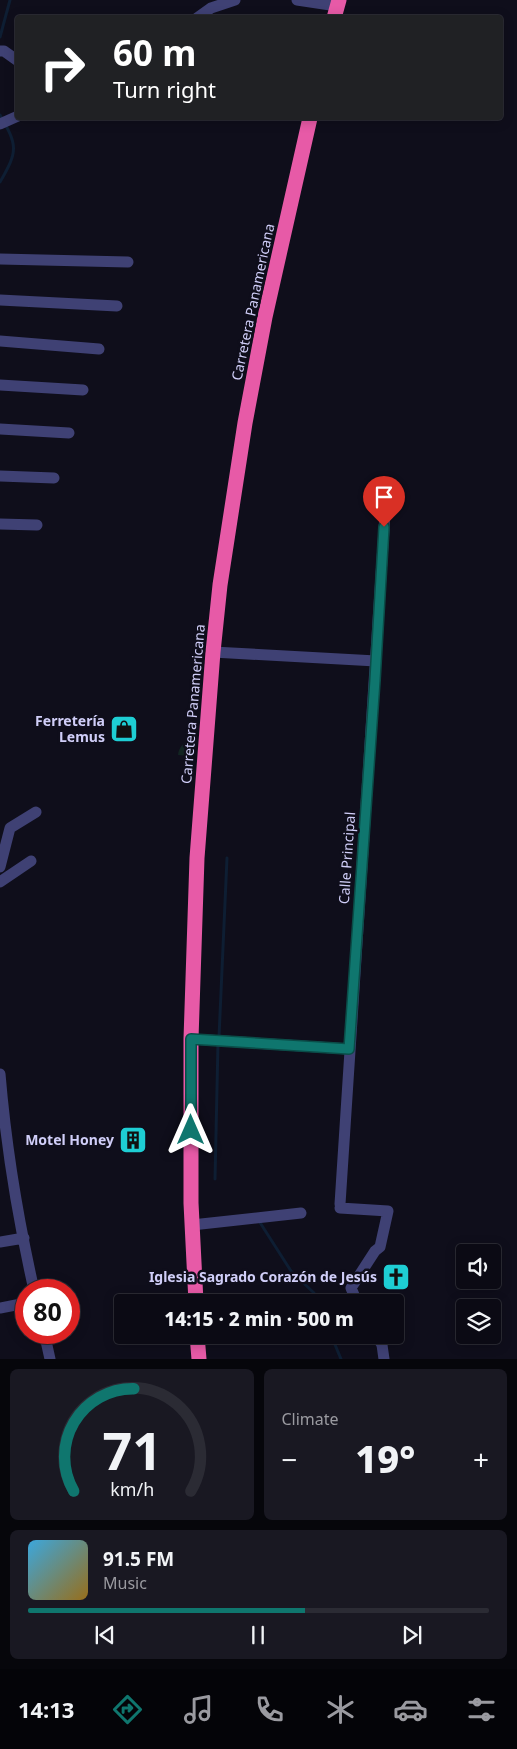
<!DOCTYPE html>
<html lang="en">
<head>
<meta charset="utf-8">
<style>
  :root { --surface:#0b0a14; --page:#191822; --text:#f1f3f6; --muted:#9a9aa0; --line:#2b2b34; --accent:#0f766e }
  body { margin:0; font-family:"Noto Sans",sans-serif; background:var(--page); color:var(--text); height:100vh; display:flex; flex-direction:column; font-size:19px; white-space:nowrap }
  * { box-sizing:border-box; margin:0 }
  p { font-size:16px; color:var(--muted) }
  .icon { flex:none; width:28px; height:28px; fill:none; stroke:currentColor; stroke-width:2; stroke-linecap:round; stroke-linejoin:round }
  .map { position:relative; height:1359px; overflow:hidden }
  .drawer { display:flex; flex-direction:column; gap:10px; padding:10px; background:#06060b; flex:1 }
  .drawer>* { flex:none }
  .top-card { position:absolute; left:15px; top:15px; width:488px; height:105px; border-radius:5px; box-shadow:0 2px 12px #0003,0 0 0 1px var(--line); background:#202124; color:#fff; overflow:hidden }
  .fabs { position:absolute; left:456px; top:1244px; display:grid; gap:10px }
  .fabs a { display:grid; place-items:center; width:45px; height:45px; border-radius:5px; background:var(--surface); box-shadow:0 2px 12px #0003,0 0 0 1px var(--line); font-size:25px }
  .speed { position:absolute; left:15px; top:1279px; display:flex; gap:10px; font-size:25px; font-weight:700; text-align:center }
  .speed>* { display:grid; place-content:center; width:65px; height:65px; border-radius:50%; background:var(--surface); box-shadow:0 2px 12px #0003,0 0 0 1px var(--line); line-height:1 }
  .speed .limit { border:8px solid #d22; background:#fff; color:#111 }
  .pin { position:absolute; display:grid; place-items:center; width:42px; height:42px; color:#fff; margin:-51px -21px; border-radius:50% 50% 50% 0; rotate:-45deg; box-shadow:0 0 5px #0007 }
  .pin .icon { rotate:45deg }
  .me { position:absolute; width:55px; margin:-28px; rotate:0deg; stroke-linejoin:round; filter:drop-shadow(0 0 4px #0008) }
  .turn { display:flex; align-items:center; gap:18px; height:105px; padding:0 15px; font-size:22px }
  .turn .icon { width:65px; height:65px; stroke-width:2.5 }
  .turn b { display:block; font-size:35px; line-height:42px }
  .big { font-size:38px; font-weight:800; line-height:1.1 }
  .drawer .card { flex:1; display:flex; flex-direction:column; justify-content:center; gap:8px; min-width:0; padding:0 18px; border-radius:8px; background:var(--page) }
  .drawer .dial { align-items:center; gap:0 }
  .dial svg { height:130px; overflow:visible; fill:none; stroke:var(--line); stroke-width:7; stroke-linecap:round; text-anchor:middle }
  .dial text { fill:var(--text); stroke:none }
  .song { display:flex; align-items:center; gap:15px }
  .cover { width:60px; height:60px; border-radius:8px; background:linear-gradient(135deg,hsl(200 70% 55%),hsl(40 70% 35%)) }
  .played { height:5px; border-radius:2px; background:linear-gradient(90deg,var(--accent) 60%,var(--line) 60%) }
  .keys { display:flex; justify-content:space-around; direction:ltr }
  .heat { display:flex; justify-content:space-between; align-items:center; font-size:28px; direction:ltr }
  .drawer .tiles { flex:1; display:grid; gap:10px; grid-template-columns:1fr 1fr }
  .card:last-child { grid-column:span 2 }
  .trip { position:absolute; left:114px; top:1294px; width:290px; height:50px; border-radius:5px; background:var(--surface); box-shadow:0 2px 12px #0003,0 0 0 1px var(--line); font-weight:800; line-height:50px; text-align:center }
  .menu { display:flex; height:80px; justify-content:space-around; align-items:center; background:#040408; color:var(--muted) }
  .menu .icon { width:35px; height:35px }
  .menu .selected { color:var(--accent) }
  .menu b { font-size:22px; color:var(--text) }
  .map>svg:first-child { display:block }
  .green { fill:#122422 }
  .lines { fill:none; stroke-linecap:round; stroke-linejoin:round }
  .stream { stroke:#0e1e33; stroke-width:3 }
  .minor { stroke:#3f4174; stroke-width:11 }
  .highway { stroke:#e75aa7; stroke-width:15 }
  .route-casing { stroke:#0a4d48; stroke-width:12 }
  .route { stroke:#0f766e; stroke-width:9 }
  .labels { text-anchor:middle; stroke-width:5; stroke-linejoin:round; paint-order:stroke }
  .street-label { font-size:14px; fill:#d0cef8; stroke:#0f0e1b }
  .poi-label { font-size:14px; font-weight:bold; fill:#d0cef8; stroke:#0f0e1b; text-anchor:end }
</style>
</head>
<body>
<div class="map">
<svg width="517" height="1359" viewBox="0 0 517 1359">
  <rect width="100%" height="100%" fill="#0f0e1b"/>
  <path class="green" d="M190,740l2,2 -2,14 -12,-1c0,-6 6,-14 12,-15z"/>
  <g class="lines">
    <path class="stream" d="M0,37l10,-37
      M0,115c18,31 18,36 0,67
      M219,1037l8,-179
      M215,1179l3,-136
      M259,1221l32,50 23,22 4,9
      M331,1335l10,24"/>
    <path class="minor" d="M297,0l40,6
      M197,18l14,-10 24,-8
      M0,51h4l14,10
      M0,124l18,-8
      M0,259l128,3
      M0,300l117,6
      M0,341l99,8
      M0,385l83,5
      M0,429l69,4
      M0,476l54,2
      M0,524l37,1
      M213,652l163,9
      M0,867l10,-39 26,-16
      M0,882l31,-21
      M191,1039l158,10
      M0,1074c6,72 18,145 34,216
      M340,1204c13,-230 32,-460 45,-690
      M340,1208l48,3 -8,36 -5,4 -24,37 6,14
      M192,1225l109,-12
      M0,1242l24,-4
      M0,1308l26,-5
      M44,1332l6,27
      M376,1335l6,10 2,14"/>
    <path class="highway" d="M334,18l5,-18
      M196,1302l-5,-99v-164l6,-181 16,-206 7,-67 25,-162 20,-106 45,-199
      M197,1335l2,24"/>
  </g>
  <g class="lines">
    <g class="route-casing">
      <path id="route" d="M191,1130v-91l158,10 26,-369 9,-153"/>
    </g>
    <use href="#route" class="route"/>
  </g>
  <defs>
    <g id="shop-square" transform="scale(1.4375)"><rect x="-9" y="-9" width="18" height="18" rx="4" fill="#1eced4" stroke="#0f0e1b"/><path d="M-5-2.5h2.3a2.7 3.5 0 0 1 5.4 0H5L5.5 6h-11ZM-1.5-2.5h3a1.5 2.3 0 0 0-3 0Z" fill="#111"/></g>
    <g id="building-square" transform="scale(1.4375)"><rect x="-9" y="-9" width="18" height="18" rx="4" fill="#1eced4" stroke="#0f0e1b"/><path d="M-4-6H4V6H1V3H-1V6H-4ZM-2.5-4.3h1.7v1.8h-1.7ZM.8-4.3h1.7v1.8H.8ZM-2.5-1h1.7V.8h-1.7ZM.8-1h1.7V.8H.8Z" fill="#111"/></g>
    <g id="church-square" transform="scale(1.4375)"><rect x="-9" y="-9" width="18" height="18" rx="4" fill="#1eced4" stroke="#0f0e1b"/><path d="M-1.2-6h2.4v3.5h3.3v2.4h-3.3V6h-2.4V-.1h-3.3v-2.4h3.3Z" fill="#111"/></g>
  </defs>
  <g fill-rule="evenodd">
    <use href="#shop-square" x="124" y="729"/>
    <use href="#building-square" x="133" y="1140"/>
    <use href="#church-square" x="396" y="1277"/>
  </g>
  <g class="labels">
    <g class="street-label">
      <text transform="translate(253 302) rotate(-78)" y="5">Carretera Panamericana</text>
      <text transform="translate(193 704) rotate(-85)" y="5">Carretera Panamericana</text>
      <text transform="translate(347 858) rotate(-86)" y="5">Calle Principal</text>
    </g>
    <g class="poi-label">
      <text x="105" y="726">Ferretería<tspan x="105" dy="16">Lemus</tspan></text>
      <text x="114" y="1145">Motel Honey</text>
      <text x="377" y="1282">Iglesia Sagrado Corazón de Jesús</text>
    </g>
  </g>
</svg>
<div class="fabs">
<a><svg class="icon" aria-label="sound" viewBox="0 0 24 24"><path d="M4 9h4l5-4v14l-5-4H4zM17 9q2 3 0 6"/></svg></a>
<a><svg class="icon" aria-label="layers" viewBox="0 0 24 24"><path d="M12 4l9 5-9 5-9-5zM3 14l9 5 9-5"/></svg></a>
</div>
<div class="speed"><div class="limit">80</div></div>
<div class="pin" style="left:384px;top:527px;background:#d93025"><svg class="icon" aria-label="arrive" viewBox="0 0 24 24"><path d="M6 21V4h12l-3 4 3 4H6"/></svg></div>
<svg class="me" style="left:191px;top:1130px" viewBox="-20 -20 40 40"><path d="M0-17L14 15 0 8-14 15z" fill="#0f766e" stroke="#fff" stroke-width="4"/></svg>
<div class="trip">14:15 · 2 min · 500 m</div>
<div class="top-card">
<div class="turn"><svg class="icon" aria-label="right" viewBox="0 0 24 24"><path d="M7 20v-9h11M14 6l5 5-5 5"/></svg><div><b>60 m</b>Turn right</div></div>
</div>
</div>
<section class="drawer">
<div class="tiles">
<div class="card dial"><svg viewBox="0 0 100 80">
<path d="M14 69A42 42 0 1 1 86 69"/>
<path d="M14 69A42 42 0 0 1 51 6" stroke="#0f766e"/>
<text x="50" y="56" font-size="32" font-weight="700">71</text>
<text x="50" y="72" font-size="11">km/h</text>
</svg></div>
<div class="card"><p>Climate</p>
<div class="heat"><a>−</a><b class="big">19°</b><a>+</a></div>
</div>
<div class="card">
<div class="song"><i class="cover"></i><div><b>91.5 FM</b><p>Music</p></div></div>
<div class="played"></div>
<div class="keys"><svg class="icon" aria-label="previous" viewBox="0 0 24 24"><path d="M18 5L8 12l10 7zM5 5v14"/></svg><svg class="icon" aria-label="pause" viewBox="0 0 24 24"><path d="M8 5v14M16 5v14"/></svg><svg class="icon" aria-label="next" viewBox="0 0 24 24"><path d="M6 5l10 7-10 7zM19 5v14"/></svg></div>
</div>
</div>
</section>
<nav class="menu">
<b>14:13</b>
<svg class="icon selected" aria-label="directions" viewBox="0 0 24 24"><path d="M12 3l9 9-9 9-9-9zM9 14v-3h6M13 9l2 2-2 2"/></svg>
<svg class="icon" aria-label="music" viewBox="0 0 24 24"><path d="M9 18V5l10-2v13"/><circle cx="6" cy="18" r="3"/><circle cx="16" cy="16" r="3"/></svg>
<svg class="icon" aria-label="phone" viewBox="0 0 24 24"><path d="M5 4h4l2 5-3 2q2 4 5 5l2-3 5 2v4C11 20 4 13 5 4z"/></svg>
<svg class="icon" aria-label="climate" viewBox="0 0 24 24"><path d="M12 3v18M4 7l16 10M4 17L20 7"/></svg>
<svg class="icon" aria-label="car" viewBox="0 0 24 24"><path d="M5 17H2v-5l4-1 3-4h7l3 4 3 1v5h-3M9 17h6M6 11h13"/><circle cx="7" cy="17" r="2"/><circle cx="17" cy="17" r="2"/></svg>
<svg class="icon" aria-label="filters" viewBox="0 0 24 24"><path d="M4 7h16M4 17h16"/><circle cx="9" cy="7" r="2"/><circle cx="15" cy="17" r="2"/></svg>
</nav>
</body>
</html>
